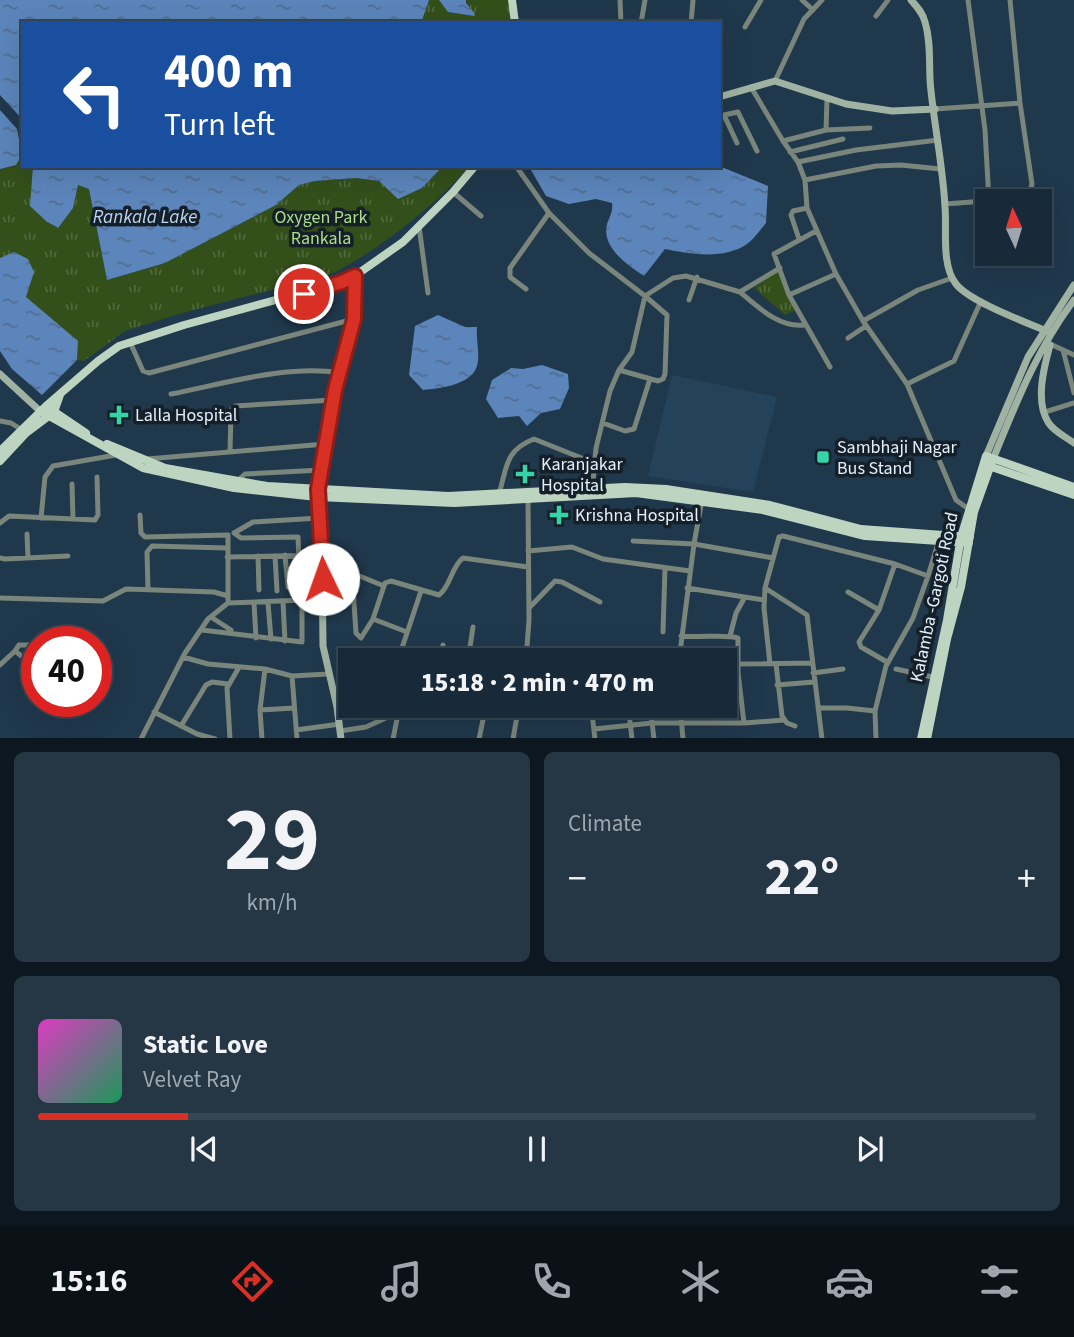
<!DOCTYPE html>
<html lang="en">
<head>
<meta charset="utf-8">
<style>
  :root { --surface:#182a39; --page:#253644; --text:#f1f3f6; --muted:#9fa7ae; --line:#364653; --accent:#d93025 }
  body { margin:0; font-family:"Source Sans 3",sans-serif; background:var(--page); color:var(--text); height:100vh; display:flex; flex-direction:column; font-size:26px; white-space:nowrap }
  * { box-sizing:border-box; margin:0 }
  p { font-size:23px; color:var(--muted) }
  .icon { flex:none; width:38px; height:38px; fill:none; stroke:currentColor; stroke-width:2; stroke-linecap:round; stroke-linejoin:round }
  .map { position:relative; height:738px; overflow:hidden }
  .panel { display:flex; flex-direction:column; gap:14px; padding:14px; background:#0d171f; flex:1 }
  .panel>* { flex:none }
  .guide { position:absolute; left:21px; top:21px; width:700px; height:147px; border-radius:0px; box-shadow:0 7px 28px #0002,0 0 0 2px var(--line); background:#1a4fa0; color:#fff; overflow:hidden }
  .needle { width:46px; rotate:356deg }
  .fabs { position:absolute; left:975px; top:189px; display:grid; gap:14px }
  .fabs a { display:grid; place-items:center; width:77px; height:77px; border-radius:0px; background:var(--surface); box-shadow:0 7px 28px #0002,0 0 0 2px var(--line); font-size:35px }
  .speed { position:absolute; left:21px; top:626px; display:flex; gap:14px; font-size:35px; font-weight:700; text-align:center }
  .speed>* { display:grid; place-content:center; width:91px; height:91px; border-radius:50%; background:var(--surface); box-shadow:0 7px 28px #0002,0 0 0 2px var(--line); line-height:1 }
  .speed .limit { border:10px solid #d22; background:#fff; color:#111 }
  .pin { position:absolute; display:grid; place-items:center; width:60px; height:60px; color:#fff; margin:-30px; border:4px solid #fff; border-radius:50%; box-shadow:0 2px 7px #0007 }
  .me { position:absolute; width:77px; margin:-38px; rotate:357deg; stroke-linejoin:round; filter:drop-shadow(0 0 5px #0008) }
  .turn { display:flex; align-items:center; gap:24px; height:147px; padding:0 28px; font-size:32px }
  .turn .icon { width:91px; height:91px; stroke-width:2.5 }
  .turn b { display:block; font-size:49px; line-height:60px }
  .big { font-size:52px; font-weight:800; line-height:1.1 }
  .panel .tile { flex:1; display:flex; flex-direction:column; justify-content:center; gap:10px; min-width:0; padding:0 24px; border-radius:10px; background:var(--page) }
  .panel .dial { align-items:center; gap:0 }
  .dial b { font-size:91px; line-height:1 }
  .song { display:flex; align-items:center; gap:21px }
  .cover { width:84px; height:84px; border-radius:10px; background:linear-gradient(135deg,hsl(310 70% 55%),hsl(150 70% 35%)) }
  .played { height:7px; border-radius:4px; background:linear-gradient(90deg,var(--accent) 15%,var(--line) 15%) }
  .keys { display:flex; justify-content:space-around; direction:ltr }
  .heat { display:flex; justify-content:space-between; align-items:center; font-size:38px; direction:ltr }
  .panel .tiles { flex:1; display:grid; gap:14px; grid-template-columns:1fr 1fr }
  .tile:last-child { grid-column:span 2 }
  .trip { position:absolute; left:338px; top:648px; width:399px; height:70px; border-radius:0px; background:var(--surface); box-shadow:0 7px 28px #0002,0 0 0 2px var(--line); font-weight:800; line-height:70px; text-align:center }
  .menu { display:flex; height:112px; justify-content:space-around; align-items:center; background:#0a1117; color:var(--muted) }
  .menu .icon { width:49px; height:49px }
  .menu .active { color:var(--accent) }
  .menu b { font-size:32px; color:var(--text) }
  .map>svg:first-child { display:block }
  .built { fill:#24435a }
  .park { fill:url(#park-tufts) }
  .water { fill:url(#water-ripples) }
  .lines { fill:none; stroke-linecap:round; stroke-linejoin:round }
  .street { stroke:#7a867b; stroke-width:5 }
  .secondary { stroke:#a0b3a2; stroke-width:7 }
  .primary { stroke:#bdd5c0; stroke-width:8 }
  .route-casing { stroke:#8d1f18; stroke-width:18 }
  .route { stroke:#d93025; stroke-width:12 }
  .poi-dot { fill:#33d4a8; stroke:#141f28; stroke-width:2.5 }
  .labels { text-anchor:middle; stroke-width:7; stroke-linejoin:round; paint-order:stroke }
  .park-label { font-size:18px; fill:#adde88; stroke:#141f28 }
  .poi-label { font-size:18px; fill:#e2f1fe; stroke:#141f28; text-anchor:start }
  .street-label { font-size:18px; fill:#e2f1fe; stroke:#141f28 }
  .water-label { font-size:19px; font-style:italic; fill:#bcd3f2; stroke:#141f28 }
</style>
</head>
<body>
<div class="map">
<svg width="1074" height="739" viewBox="0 0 1074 739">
  <defs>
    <pattern id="park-tufts" width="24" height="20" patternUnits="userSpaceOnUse" patternTransform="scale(1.75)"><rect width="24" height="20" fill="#334f1a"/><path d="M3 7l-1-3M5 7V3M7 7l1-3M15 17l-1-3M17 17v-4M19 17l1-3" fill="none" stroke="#50693c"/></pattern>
    <pattern id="water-ripples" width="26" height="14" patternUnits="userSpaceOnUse" patternTransform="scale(1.75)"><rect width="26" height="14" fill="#5b85bb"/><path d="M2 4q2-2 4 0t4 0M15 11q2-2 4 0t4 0" fill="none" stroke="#526d8f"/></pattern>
  </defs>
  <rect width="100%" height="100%" fill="#20384c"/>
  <path class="built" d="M672,375l105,22 -24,95 -105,-16z"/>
  <path class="park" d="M429,0h10l9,12 25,4 -7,-16h46l3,23h-94z
    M23,155v11h10l-2,5 42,37 5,-23 11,4 18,91 58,-17 111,-58 23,-20 16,-4 41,-3 23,3 20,17 23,-10 20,-22h28c-35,39 -94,87 -141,109l-147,38 -57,18 -41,30 -7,-1 1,-19 -53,-44 6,-14 -17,-31 -14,6v-89l16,-4z
    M780,268l16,42 -11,5 -31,-27z"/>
  <path class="water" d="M0,0h429l-8,23h-398v97l-23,-25z
    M439,0h27v3l9,11 -1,2 -26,-4z
    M0,110l17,19 5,26 -6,10 -16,4z
    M33,166h409v1l-20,21 -24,11 -19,-18 -23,-3 -41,3 -16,4 -23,20 -111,58 -58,17 -18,-91 -11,-4 -5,23 -15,20 -12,-7 -16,-15z
    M536,166h183l49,20 -2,37c-6,7 -12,16 -19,21 -23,16 -57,10 -82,5l-21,27c-16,-11 -43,-28 -37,-52 3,-8 6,-12 5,-21l-16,-4 -27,5 -23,-8 -15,-26z
    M14,252l14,7 6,13 -8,25 52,44 -1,19 -35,35 -30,-26 -12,-18v-93z
    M438,315l27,12h12c-1,11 2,23 1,34 -2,24 -37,27 -55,29l-14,-15 6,-49z
    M542,365l26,9 1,14 -9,21 -19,4 -14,13 -8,-10 -21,2 -12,-19 6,-19 19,-12 12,1z"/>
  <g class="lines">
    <path class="street" d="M620,0l1,23
      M802,0l11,10
      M968,0l17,130 4,71
      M876,16l12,-16
      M641,23l4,-23
      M691,23l2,-23
      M745,27l16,-27
      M775,81l29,-62 18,-19
      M751,87l32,54 15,21 7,18 2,28 29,66 27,47 44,63 49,116 14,10
      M935,109l85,-6 -10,-103
      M724,115l14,-3 19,39
      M719,116l5,-1 13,28
      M826,130l44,-2
      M783,141l43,-11 1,-31
      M790,152l53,-13
      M798,162l58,-12 82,-10
      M516,166l33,47 40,40 56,43 28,-18 13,-2 54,16
      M805,180l71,-14 25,-1 39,4
      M453,192l28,24
      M945,204l80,-6 4,-3 3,-11 -12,-81
      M419,226l9,67
      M816,231l-42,23 15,41 41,72
      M799,239l-8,-24 2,-4 14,-3
      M780,268l-40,24c18,15 39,36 64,33
      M526,289l-16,-12v-9l39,-55
      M789,295l47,-21
      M689,300l8,-23
      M863,321l55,-31 34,-12
      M848,338l18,-12
      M130,342l13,29 6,2 205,-54
      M1048,343l26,12
      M1063,350l11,43
      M907,384l47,-23 27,-60
      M171,394c52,-10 117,-30 169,-21
      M1045,412l29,-9
      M0,421l11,2 11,7
      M603,423l22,8 9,-2 16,-50
      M230,452l1,-42 4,-4 98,-6
      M147,459l178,-15
      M236,482l9,-8 77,-4
      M72,484l1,35
      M592,492l4,-44 14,-57 9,-21 13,-18 13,-56 22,19 -2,59 -2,5 -5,2 -39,-11
      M499,494c8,-27 6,-44 35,-55l60,24
      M140,515l1,18 4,4 83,-2v65
      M41,518l4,-41 8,-11 63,-11
      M0,523l9,-7 86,4 3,-5 -1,-38
      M234,533l7,5 57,-1 2,50
      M234,533l19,-11 66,-4
      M27,534l1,24
      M633,541l61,3 79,14
      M528,551l44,-4 31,12 87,12
      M285,555l3,32
      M258,556l1,34
      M275,556l2,35
      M227,557l95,-2
      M0,558l5,1 63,-3
      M352,573l32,13 -11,33 -12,19 -5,-5z
      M384,586l1,-3 6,-2 48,14c12,-9 12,-28 24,-37l65,9
      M687,588l77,12
      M765,588l-1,20 6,56
      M148,590l-1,-38 5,-6 75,2
      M848,592l31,18
      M0,598l103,3 23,-12 88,3 14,4
      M283,602l2,39
      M254,603l2,35
      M268,603l3,36
      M529,608l26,-27 7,1 38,20
      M211,617l20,13
      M373,619l34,13
      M202,630l100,12v-41
      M663,632l2,-64
      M681,636c15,2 48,-2 57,2v34l6,51 40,-3
      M730,636l6,-23 9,-16
      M37,645h-18l-4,6 22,17
      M183,657l25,7 57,5 27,7 36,-2
      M398,660l23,-69
      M440,660l3,-15
      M468,660l5,-33
      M526,660l3,-40 -1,-122
      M679,660l15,-116 8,-44
      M887,662l-26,-15 -2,-5 20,-32 16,-46
      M738,664l73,-1
      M776,664l6,52 5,7 8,3
      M0,665l15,-14
      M896,669l41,9
      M724,671l14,1
      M813,673l30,-4
      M292,676l5,63
      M777,685l37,-3
      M591,705l4,34
      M628,705l4,34
      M650,705l4,34
      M680,705l3,34
      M818,708h29l28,3
      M260,710l34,-2
      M154,712l43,22 18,5
      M181,726l25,-41 6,-3 16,2
      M594,729l58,-6h92
      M296,730l44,-6
      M340,731l26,-4 46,-21 45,7 4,-8
      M141,739l44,-86 23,-34 20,-16 126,-5
      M230,739l-3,-51 11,-19
      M262,739l-2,-29 5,-41
      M393,739l5,-25
      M479,739l7,-34
      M513,739l6,-34
      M822,739l-15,-124 -42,-27 14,-51 4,-1 112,28 33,12 11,-36
      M876,739l-1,-28 11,-45 27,-48 15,-42"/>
    <path class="secondary" d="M911,0c6,7 12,13 14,22 7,23 3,46 6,69 4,38 12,77 14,116 2,23 -4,58 11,77 14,18 72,39 95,49
      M719,97l56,-16 71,23 46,7 43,-2
      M1050,345c-6,22 -15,56 -2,77 5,9 18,15 26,21
      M0,374l40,37
      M986,456l42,-99 46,-72
      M993,459c23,-56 44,-110 81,-159
      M341,739l-4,-32 -14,-61 -1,-91 -5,-58 16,-97 21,-81 1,-43"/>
    <path class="primary" d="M512,0l3,23
      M46,406l40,27
      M40,411l103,57 91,20 83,9 137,6 182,-10 127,17 102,26 104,7
      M107,444l58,24 102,18 181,10 177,-9 41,2 104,16 91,24 109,8
      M0,451l46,-45 52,-45 21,-15 65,-21 165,-45 54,-38 50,-50 22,-26
      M0,461l26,-28 28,-21 6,-17
      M986,465l88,30
      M921,739l26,-119 14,-83 25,-81 88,31
      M927,739l20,-100 14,-52 13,-75 19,-53"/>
  </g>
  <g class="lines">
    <g class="route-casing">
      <path id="route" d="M304,294l38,-12 13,-6 -1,43 -19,71 -17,99 5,90"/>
    </g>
    <use href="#route" class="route"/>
  </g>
  <g class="poi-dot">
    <path d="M115.5 404.5h7v7h7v7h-7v7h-7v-7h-7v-7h7z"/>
    <rect x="816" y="450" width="14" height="14" rx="3.5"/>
    <path d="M521.5 463.5h7v7h7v7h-7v7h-7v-7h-7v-7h7z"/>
    <path d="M555.5 504.5h7v7h7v7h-7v7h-7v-7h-7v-7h7z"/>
  </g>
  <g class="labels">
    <g class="park-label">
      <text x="321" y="223">Oxygen Park<tspan x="321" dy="21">Rankala</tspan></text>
    </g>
    <g class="poi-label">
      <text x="135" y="421">Lalla Hospital</text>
      <text x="837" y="453">Sambhaji Nagar<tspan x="837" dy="21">Bus Stand</tspan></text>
      <text x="541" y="470">Karanjakar<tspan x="541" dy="21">Hospital</tspan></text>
      <text x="575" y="521">Krishna Hospital</text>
    </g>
    <g class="street-label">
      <text transform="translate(934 597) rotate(-78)" y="6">Kalamba -Gargoti Road</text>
    </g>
    <g class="water-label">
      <text x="145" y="223">Rankala Lake</text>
    </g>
  </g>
</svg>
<div class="fabs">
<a><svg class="needle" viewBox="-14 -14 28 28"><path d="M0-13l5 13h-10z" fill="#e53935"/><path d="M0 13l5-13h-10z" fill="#9fa7ae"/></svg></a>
</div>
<div class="speed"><div class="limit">40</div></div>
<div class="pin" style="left:304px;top:294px;background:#d93025"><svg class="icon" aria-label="arrive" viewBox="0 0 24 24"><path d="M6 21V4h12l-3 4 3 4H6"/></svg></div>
<svg class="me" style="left:323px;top:579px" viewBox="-20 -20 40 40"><circle r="19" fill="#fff"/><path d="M0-13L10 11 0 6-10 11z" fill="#d93025"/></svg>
<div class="trip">15:18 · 2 min · 470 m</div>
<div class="guide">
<div class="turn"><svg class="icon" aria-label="left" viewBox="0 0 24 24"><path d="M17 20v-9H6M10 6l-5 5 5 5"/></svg><div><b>400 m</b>Turn left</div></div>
</div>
</div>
<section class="panel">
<div class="tiles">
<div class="tile dial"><b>29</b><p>km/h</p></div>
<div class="tile"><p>Climate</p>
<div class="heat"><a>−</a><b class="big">22°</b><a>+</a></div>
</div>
<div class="tile">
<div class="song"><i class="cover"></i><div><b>Static Love</b><p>Velvet Ray</p></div></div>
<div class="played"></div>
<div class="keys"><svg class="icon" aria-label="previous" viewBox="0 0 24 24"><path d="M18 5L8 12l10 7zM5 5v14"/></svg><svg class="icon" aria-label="pause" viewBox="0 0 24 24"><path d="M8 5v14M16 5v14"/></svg><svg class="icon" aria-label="next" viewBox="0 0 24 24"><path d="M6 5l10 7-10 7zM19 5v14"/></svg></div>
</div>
</div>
</section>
<nav class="menu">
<b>15:16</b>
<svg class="icon active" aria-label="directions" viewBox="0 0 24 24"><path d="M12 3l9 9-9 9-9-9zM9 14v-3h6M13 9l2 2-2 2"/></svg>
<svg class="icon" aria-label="music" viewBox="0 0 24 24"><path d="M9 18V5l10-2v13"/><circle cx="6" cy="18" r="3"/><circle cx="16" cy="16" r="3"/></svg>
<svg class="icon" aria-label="phone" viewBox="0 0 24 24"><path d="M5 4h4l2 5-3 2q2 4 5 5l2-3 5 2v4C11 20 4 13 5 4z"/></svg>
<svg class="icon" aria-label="climate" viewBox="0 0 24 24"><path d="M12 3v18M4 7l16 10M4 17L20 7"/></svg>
<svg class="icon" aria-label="car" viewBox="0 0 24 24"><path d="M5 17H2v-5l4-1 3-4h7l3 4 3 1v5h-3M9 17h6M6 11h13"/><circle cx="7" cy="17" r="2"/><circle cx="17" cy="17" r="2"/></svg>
<svg class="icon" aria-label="filters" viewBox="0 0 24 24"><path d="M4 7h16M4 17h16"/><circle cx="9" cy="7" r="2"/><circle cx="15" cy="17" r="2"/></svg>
</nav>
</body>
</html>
